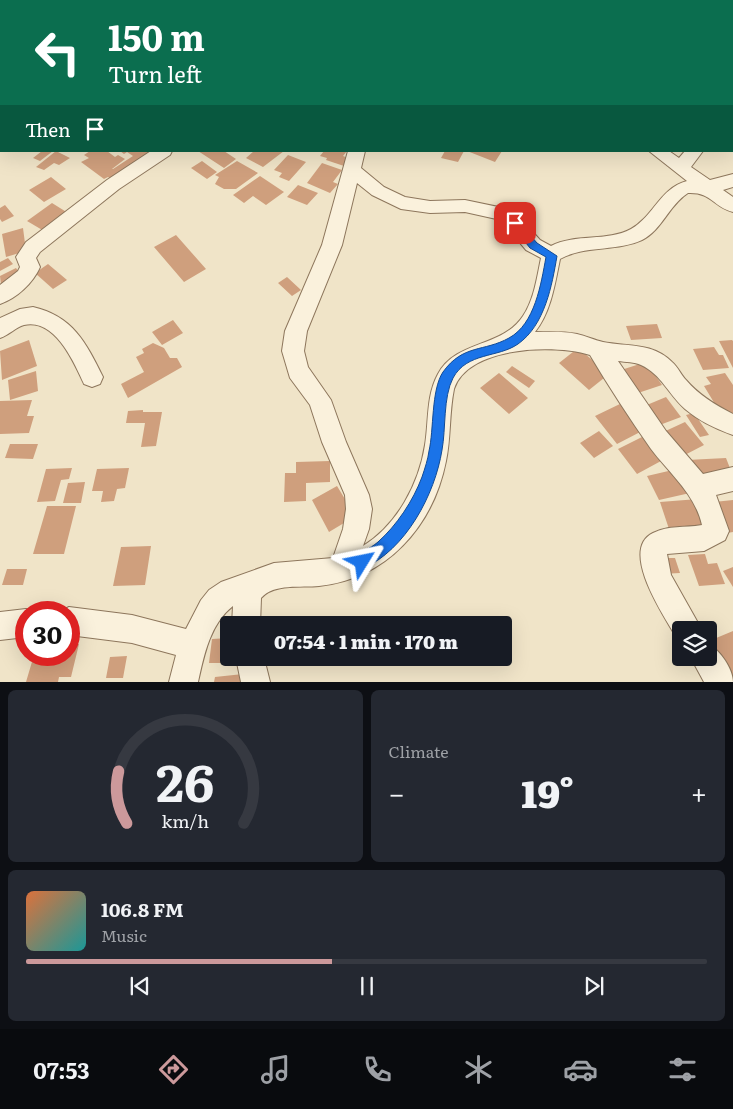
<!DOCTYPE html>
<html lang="en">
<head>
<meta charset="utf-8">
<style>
  :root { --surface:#171b24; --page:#242831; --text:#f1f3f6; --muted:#9ea1a6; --line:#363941; --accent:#cc999b }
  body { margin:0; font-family:Literata,serif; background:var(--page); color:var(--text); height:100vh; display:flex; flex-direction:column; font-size:19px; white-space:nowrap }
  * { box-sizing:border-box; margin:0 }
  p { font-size:16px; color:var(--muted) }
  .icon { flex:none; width:28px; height:28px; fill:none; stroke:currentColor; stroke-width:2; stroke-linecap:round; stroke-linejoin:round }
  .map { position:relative; height:682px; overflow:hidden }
  .side { display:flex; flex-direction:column; gap:8px; padding:8px; background:#0d0f14; flex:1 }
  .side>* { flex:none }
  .top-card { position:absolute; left:0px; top:0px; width:734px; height:152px; box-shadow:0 5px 20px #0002; background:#0b6e4f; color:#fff; overflow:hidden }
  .tools { position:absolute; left:672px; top:621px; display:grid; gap:10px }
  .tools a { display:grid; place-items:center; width:45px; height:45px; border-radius:5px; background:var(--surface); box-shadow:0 5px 20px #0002; font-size:25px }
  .speed { position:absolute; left:15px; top:601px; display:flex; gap:10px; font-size:25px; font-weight:700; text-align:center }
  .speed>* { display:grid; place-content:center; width:65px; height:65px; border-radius:50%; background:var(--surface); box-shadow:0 5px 20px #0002; line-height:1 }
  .speed .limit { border:8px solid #d22; background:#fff; color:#111 }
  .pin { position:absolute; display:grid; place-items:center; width:42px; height:42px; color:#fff; margin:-21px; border-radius:10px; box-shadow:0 2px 8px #0006 }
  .me { position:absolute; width:55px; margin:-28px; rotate:55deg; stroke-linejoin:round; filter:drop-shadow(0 0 4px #0008) }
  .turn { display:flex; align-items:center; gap:18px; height:105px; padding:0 25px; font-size:22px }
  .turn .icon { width:65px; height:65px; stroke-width:2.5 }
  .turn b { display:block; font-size:35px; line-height:42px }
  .then { display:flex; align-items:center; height:48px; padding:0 25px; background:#0003; gap:10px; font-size:19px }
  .big { font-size:38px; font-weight:800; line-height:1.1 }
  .side .card { flex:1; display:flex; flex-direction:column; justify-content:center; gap:8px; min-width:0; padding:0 18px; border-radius:8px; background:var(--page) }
  .side .dial { align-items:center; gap:0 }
  .dial svg { height:130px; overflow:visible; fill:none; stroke:var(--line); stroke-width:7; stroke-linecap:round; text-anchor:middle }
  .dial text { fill:var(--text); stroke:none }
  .song { display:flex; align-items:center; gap:15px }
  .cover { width:60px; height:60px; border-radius:8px; background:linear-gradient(135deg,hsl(20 70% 55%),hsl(180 70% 35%)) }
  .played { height:5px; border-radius:2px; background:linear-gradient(90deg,var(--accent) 45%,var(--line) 45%) }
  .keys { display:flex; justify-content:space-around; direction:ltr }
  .heat { display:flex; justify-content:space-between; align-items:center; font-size:28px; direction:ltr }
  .side .tiles { flex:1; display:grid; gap:8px; grid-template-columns:1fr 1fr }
  .card:last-child { grid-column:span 2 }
  .trip { position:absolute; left:220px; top:616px; width:292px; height:50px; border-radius:5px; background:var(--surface); box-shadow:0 5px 20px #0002; font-weight:800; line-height:50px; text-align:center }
  .tabs { display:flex; height:80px; justify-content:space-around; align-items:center; background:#090b0e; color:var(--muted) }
  .tabs .icon { width:35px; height:35px }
  .tabs .selected { color:var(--accent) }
  .tabs b { font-size:22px; color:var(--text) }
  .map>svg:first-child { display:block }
  .building { fill:#cf9f7d }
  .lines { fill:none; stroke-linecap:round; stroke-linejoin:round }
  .minor-casing { stroke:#8d765c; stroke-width:2 }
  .minor { fill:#faf1dc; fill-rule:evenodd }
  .route { fill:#1a73e8; stroke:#114b97 }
</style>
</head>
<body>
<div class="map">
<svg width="733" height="682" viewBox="0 0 733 682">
  <rect width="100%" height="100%" fill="#f0e4c8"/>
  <path class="building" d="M42,151h11l-13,10 -7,-3z
    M56,151l14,7 -11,7 -5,-2 -10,7 -8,-3z
    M90,151h17l8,6 3,-2 7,4 -13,10h1l20,-13 -6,-4 -3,2 -4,-3h28l5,4 -39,26 -6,-4 -4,2 -23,-17 8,-4 -5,-3z
    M198,151h26l12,8 -12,9z
    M254,151h30l-21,16 -17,-9z
    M324,151h23l-4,5 10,4 -6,7 -21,-7 1,-2 -7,-2z
    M445,151h19l-6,11 -17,-4z
    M467,151h35l-7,11z
    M288,155l18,7 -17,19 -10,-4 3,-4 -8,-3z
    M202,161l15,11 -10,7 -16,-11z
    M237,161l21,12 -22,16h-12l-9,-5 4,-7 -4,-2z
    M322,163l20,7 -9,12 5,2 -8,9 -23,-10z
    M260,176l24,16 -18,13 -13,-9 -9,7 -11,-8z
    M51,177l15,12 -22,13 -15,-12z
    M298,185l20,8 -11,12 -20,-8z
    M52,203l16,10 -24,18 -17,-10z
    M5,205l9,11 -12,6 -2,-3v-11z
    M23,228l3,23 -20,6 -4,-23z
    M176,235l30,34 -22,13 -30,-35z
    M8,258l5,6 -13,7v-9z
    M48,264l19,16 -14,9 -18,-16z
    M16,268l5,7 -20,10 -1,-9z
    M287,277l14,13 -9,6 -14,-13z
    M173,320l10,13 -21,12 -10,-13z
    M657,324l5,14 -31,2 -5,-14z
    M29,340l8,26 -35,14 -2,-29z
    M732,340l1,1v27l-14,-27z
    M153,343l11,5 6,10h7l5,9 -54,31 -7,-14 23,-12 -8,-15 8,-4 -2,-4z
    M714,347l5,8h4l6,13 -26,2 -10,-21z
    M578,348l31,26 -20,16 -30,-27z
    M646,362l16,23 -24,8 -20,-22z
    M512,366l23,15 -6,7 -23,-16z
    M36,371l2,20 -28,9 -2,-20z
    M499,373l29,25 -19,16 -29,-26z
    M725,373l8,12v32l-9,2 -20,-33 7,-2 -5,-7z
    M666,397l15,20 -24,9 -15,-19z
    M32,400l-5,16h7l-5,17 -29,1v-33z
    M622,403l22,27 -27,14 -22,-28z
    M143,410v2h19l-6,34 -15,1 4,-24h-19l2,-12z
    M694,413l15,22 -9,2 -14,-22z
    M685,422l19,23 -25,13 -20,-24z
    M599,431l14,15 -19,12 -14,-15z
    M642,437l19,24 -24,13 -19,-25z
    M10,444h28l-5,15 -28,-1z
    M726,458l7,18 -39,3 -7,-19z
    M330,461v21l-24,1v18l-22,1 1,-29h11v-11z
    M72,468l-3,11 -8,1 -6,21 -18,1 9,-33z
    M129,468l-4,20 -8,1 -3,12 -13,1 2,-11h-11l5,-22z
    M677,469l13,24 -31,7 -12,-24z
    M85,482l-4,21h-18l5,-20z
    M337,486l14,23 -6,3 4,8 -20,12 -17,-32z
    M698,499l12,33 -41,-3 -9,-27z
    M733,500v32l-6,1 -13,-31z
    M47,506h29l-12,48h-31z
    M151,546l-6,39 -32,1 8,-39z
    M705,554l3,10 9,-1 8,21 -26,2 -11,-31z
    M667,558h8l5,15 -19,1z
    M733,567v20l-10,-16z
    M7,569h20l-4,16h-21z
    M733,631v50l-24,-40z
    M229,638v16l-5,1 -1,8h-14l3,-24z
    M69,644h10l-8,33h-12l-1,5h-32l8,-27h35z
    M127,656l-4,22h-17l4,-21z
    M243,674v8h-29l1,-5z"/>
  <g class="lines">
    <g class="minor-casing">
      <path id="minor" d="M227,0h14v1h-14z
        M0,18h1v8h-1z
        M732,106h1v10h-1z
        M151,151h21l-2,4 -51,34 -79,63 -4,6 4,9c-7,16 -23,31 -40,37v-19l18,-14 2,-4 -4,-10 10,-15 81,-62z
        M348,151h17l-4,17 23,19 21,10 25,4 35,-1 48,10 27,30 11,6c25,-13 56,-4 80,-17 23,-13 29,-41 56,-48l-38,-30h20l10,7 6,-7h18l-12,16 19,13 23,-6v13l-10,3 10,7v15c-20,-5 -21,-20 -45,-19 -19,12 -26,37 -46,47 -26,12 -57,5 -82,19 -5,25 -9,53 -25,73 14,0 28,-1 42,2 9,2 17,6 26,8 25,5 49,0 69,20 6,5 9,13 14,18 13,15 29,25 47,34v21c-17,-6 -34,-14 -48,-26 -16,-14 -24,-35 -44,-44 -6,-3 -16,-3 -23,-4l48,70 37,43 30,-7v24l-17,4 13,36 -4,9 -21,11 -37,3 4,21 31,55h-21v11l-3,-1c-12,-21 -60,-90 -25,-107 16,-8 31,-5 49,-8 -7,-31 -32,-51 -51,-76 -21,-30 -42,-62 -61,-94 -35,-11 -122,-9 -136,34 -5,24 -3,49 -8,72 -13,66 -60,118 -127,125 -18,2 -45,-3 -58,12l-1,27h-28l1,-19c-23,18 -29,49 -35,76h-29l7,-27 -44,-12 -63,-8v-23h-10l10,-5 63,8 54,14 15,-29 8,-10 12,-8 53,-19 59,-5 10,-29 3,-20 -1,-14 -23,-53 -12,-37 -20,-27 -8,-27 3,-20 37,-86zM357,183l15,12 29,14 29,4 35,-1 36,8 25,30 15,8c-4,19 -7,42 -18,58 -21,32 -67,24 -85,58 -12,22 -9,47 -13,71 -6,39 -28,80 -62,101l6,-17 3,-20 -3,-14 -23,-53 -15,-42 -23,-33 -4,-16 3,-20 35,-86z
        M33,307c40,9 53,36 70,70l-3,7 -8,3 -8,-3c-10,-22 -29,-66 -60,-59 -8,2 -15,10 -24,13v-20l20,-9z
        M26,609l8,3h-8v25l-26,3v-28z
        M709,645c11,5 24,24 24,37h-29l-13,-24h18z
        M236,658h28l6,24h-29z"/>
    </g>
    <use href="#minor" class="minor"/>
  </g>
  <path class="route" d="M515,220l3,1 19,22 20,13c-5,29 -12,69 -39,88 -20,14 -51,8 -65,34 -10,19 -7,51 -11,72 -7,44 -36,100 -80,119l-5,-3 -2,-4c4,-10 15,-13 23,-20 19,-17 35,-41 44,-65 3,-9 6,-18 7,-26 5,-21 2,-61 14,-79 20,-28 41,-20 66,-34 26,-14 32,-54 37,-81l-16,-9 -20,-25z"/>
</svg>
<div class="tools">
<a><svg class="icon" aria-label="layers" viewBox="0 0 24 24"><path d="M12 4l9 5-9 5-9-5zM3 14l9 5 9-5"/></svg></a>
</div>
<div class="speed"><div class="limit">30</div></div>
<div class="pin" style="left:515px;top:223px;background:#d93025"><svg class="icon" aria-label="arrive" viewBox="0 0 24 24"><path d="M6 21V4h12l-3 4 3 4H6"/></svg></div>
<svg class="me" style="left:362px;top:562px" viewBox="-20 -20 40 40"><path d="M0-17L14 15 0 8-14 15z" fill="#1a73e8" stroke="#fff" stroke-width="4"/></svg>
<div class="trip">07:54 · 1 min · 170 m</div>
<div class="top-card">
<div class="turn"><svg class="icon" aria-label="left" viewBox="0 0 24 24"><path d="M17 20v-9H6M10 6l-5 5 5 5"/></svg><div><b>150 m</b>Turn left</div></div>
<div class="then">Then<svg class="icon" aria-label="arrive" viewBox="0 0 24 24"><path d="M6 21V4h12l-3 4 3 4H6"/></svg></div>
</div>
</div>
<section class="side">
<div class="tiles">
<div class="card dial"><svg viewBox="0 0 100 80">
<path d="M14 69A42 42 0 1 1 86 69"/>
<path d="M14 69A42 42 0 0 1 9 37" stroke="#cc999b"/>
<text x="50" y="56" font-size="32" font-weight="700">26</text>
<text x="50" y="72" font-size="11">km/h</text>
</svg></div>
<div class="card"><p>Climate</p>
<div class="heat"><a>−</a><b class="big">19°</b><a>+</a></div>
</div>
<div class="card">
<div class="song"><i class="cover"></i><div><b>106.8 FM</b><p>Music</p></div></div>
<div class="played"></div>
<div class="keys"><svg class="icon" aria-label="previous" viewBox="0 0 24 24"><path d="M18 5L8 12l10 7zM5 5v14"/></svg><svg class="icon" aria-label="pause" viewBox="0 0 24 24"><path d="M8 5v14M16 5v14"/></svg><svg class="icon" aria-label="next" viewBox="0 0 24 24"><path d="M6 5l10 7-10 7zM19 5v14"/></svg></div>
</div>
</div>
</section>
<nav class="tabs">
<b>07:53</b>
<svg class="icon selected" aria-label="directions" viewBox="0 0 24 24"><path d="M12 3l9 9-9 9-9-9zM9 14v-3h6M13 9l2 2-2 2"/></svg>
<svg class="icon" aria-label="music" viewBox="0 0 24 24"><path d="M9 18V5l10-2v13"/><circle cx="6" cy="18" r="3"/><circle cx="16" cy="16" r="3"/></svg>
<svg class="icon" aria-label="phone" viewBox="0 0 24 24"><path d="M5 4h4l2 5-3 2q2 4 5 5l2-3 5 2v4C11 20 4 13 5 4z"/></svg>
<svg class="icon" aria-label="climate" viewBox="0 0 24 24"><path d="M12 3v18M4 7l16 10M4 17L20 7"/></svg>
<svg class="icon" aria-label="car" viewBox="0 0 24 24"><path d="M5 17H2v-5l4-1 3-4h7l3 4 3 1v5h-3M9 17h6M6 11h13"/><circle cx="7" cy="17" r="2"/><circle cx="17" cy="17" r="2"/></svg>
<svg class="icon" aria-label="filters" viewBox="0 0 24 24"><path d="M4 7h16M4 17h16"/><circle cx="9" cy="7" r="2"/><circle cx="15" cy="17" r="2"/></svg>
</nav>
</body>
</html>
